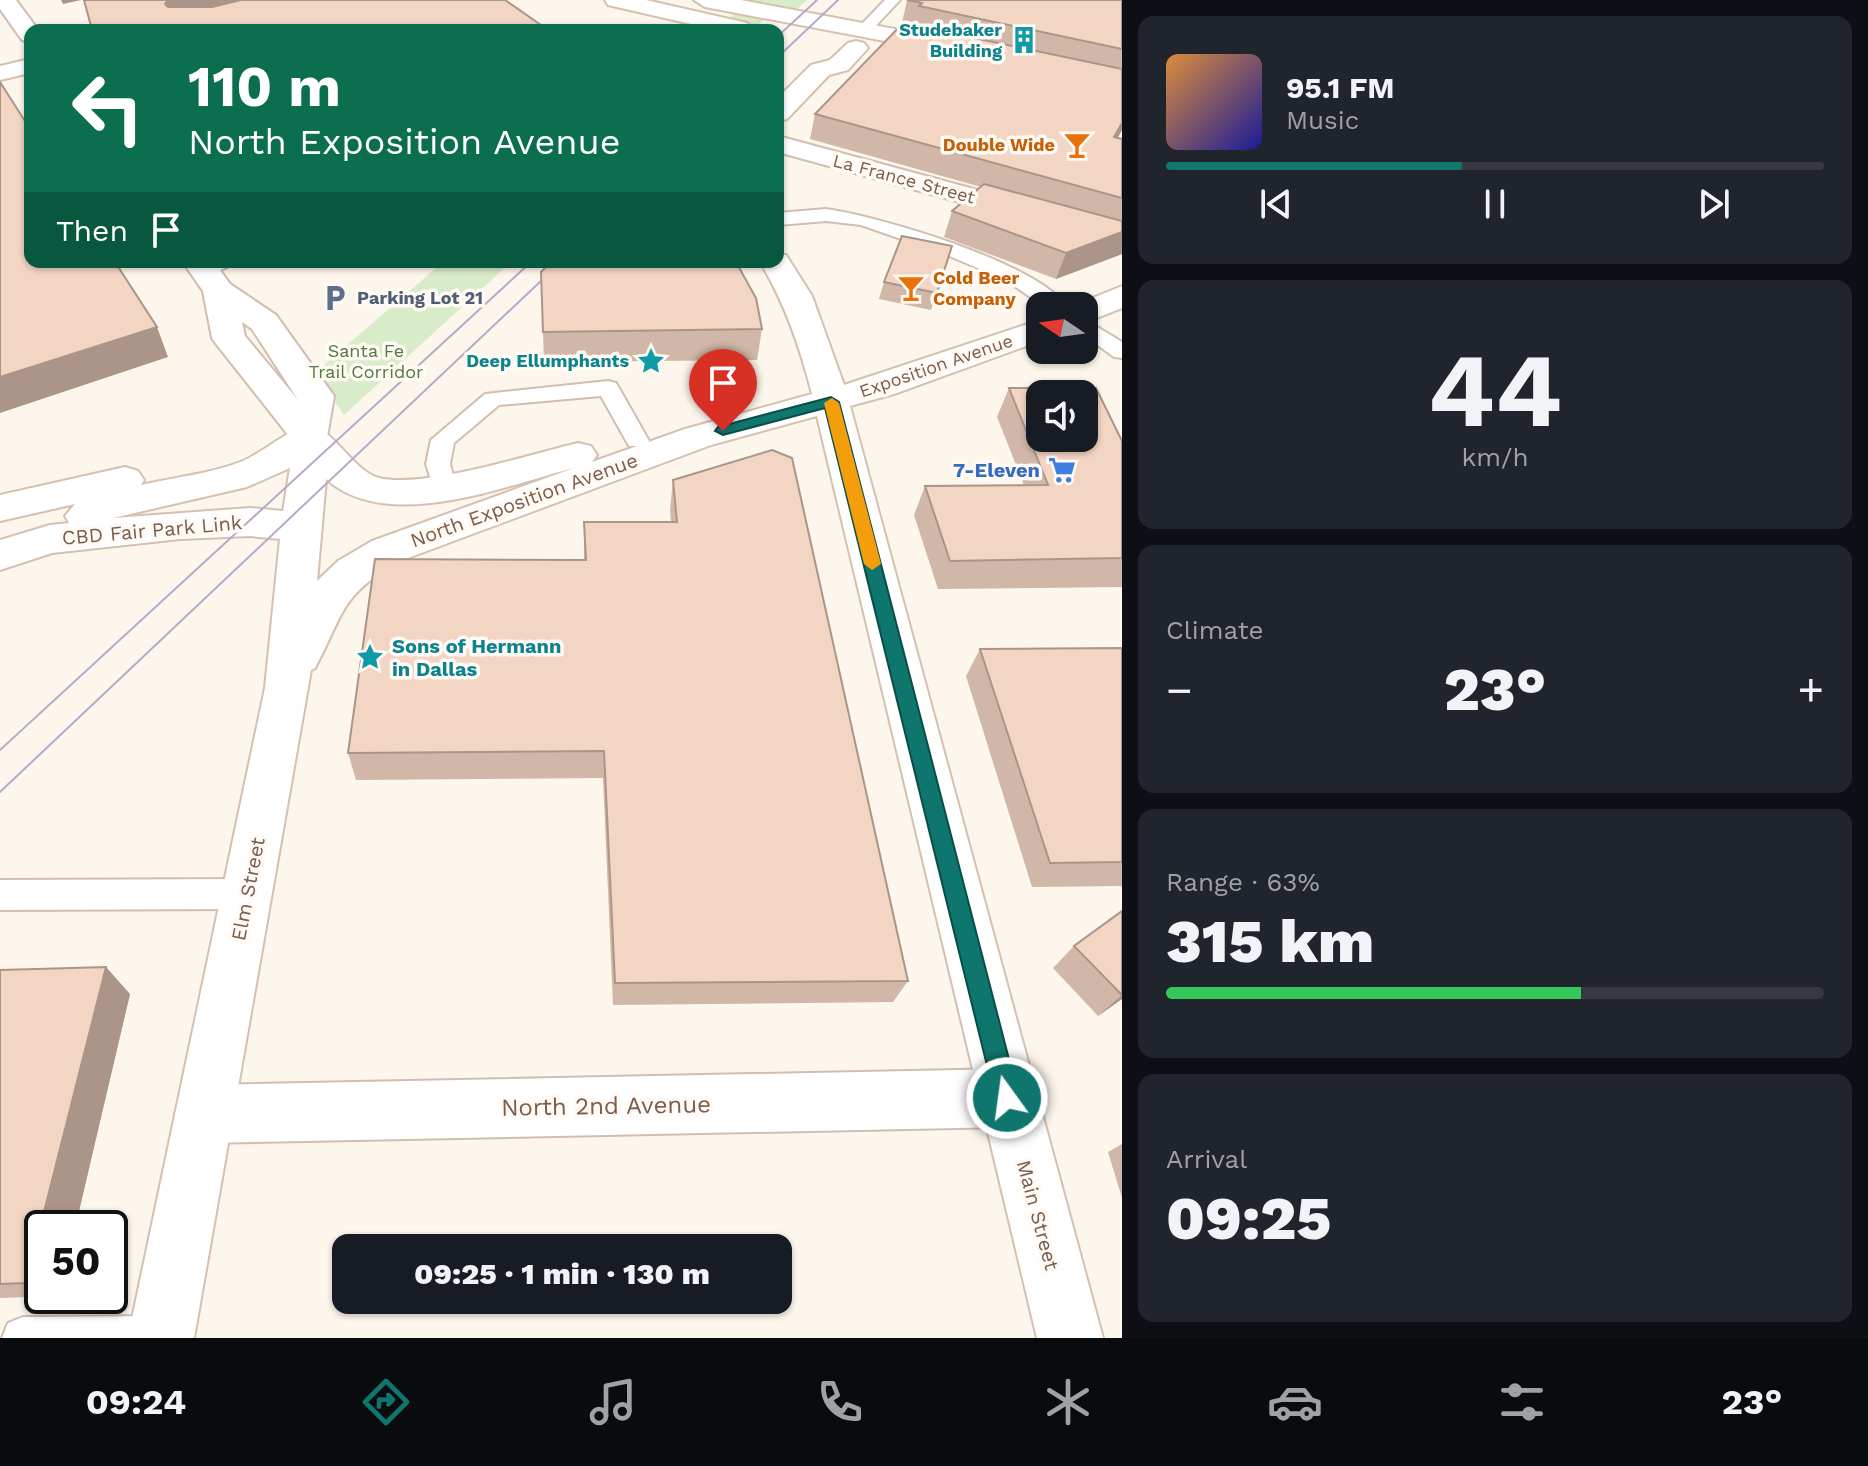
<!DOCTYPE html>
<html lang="en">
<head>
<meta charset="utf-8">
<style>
  :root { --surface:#171b24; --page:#20242c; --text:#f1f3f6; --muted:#9ea1a6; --line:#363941; --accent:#0f766e }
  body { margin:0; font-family:"Work Sans",sans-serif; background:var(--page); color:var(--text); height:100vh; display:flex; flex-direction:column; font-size:30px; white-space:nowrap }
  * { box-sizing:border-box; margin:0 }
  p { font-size:26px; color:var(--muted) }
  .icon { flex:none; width:44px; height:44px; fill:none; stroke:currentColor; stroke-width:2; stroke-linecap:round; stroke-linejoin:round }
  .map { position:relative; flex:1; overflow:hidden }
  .side { display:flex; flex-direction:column; gap:16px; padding:16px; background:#0d0f14; width:746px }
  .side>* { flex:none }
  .hud { position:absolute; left:24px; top:24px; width:760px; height:244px; border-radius:16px; box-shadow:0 2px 6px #0004; background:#0b6e4f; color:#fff; overflow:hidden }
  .needle { width:52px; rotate:283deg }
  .fabs { position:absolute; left:1026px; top:292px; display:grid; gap:16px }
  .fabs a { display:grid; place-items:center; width:72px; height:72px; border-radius:16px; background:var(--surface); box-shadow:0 2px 6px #0004; font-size:40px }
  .speed { position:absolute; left:24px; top:1210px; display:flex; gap:16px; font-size:40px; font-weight:700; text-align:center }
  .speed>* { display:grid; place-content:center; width:104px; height:104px; border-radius:50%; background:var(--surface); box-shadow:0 2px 6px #0004; line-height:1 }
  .speed .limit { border:4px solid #111; border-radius:12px; background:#fff; color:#111 }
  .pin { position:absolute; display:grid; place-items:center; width:68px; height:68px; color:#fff; margin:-82px -34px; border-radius:50% 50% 50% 0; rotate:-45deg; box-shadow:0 0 8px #0007 }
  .pin .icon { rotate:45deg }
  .me { position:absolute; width:88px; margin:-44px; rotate:346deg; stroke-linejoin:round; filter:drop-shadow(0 0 6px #0008) }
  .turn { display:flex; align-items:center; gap:28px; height:168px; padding:0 32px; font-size:36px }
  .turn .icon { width:104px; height:104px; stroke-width:2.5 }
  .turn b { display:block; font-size:56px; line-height:68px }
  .then { display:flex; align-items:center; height:76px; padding:0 32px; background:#0003; gap:16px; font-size:30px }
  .big { font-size:60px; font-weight:800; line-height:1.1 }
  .side .card { flex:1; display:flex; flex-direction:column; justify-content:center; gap:12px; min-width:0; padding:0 28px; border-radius:16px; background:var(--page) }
  .side .dial { align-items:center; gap:0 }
  .dial b { font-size:104px; line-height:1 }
  .song { display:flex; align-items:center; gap:24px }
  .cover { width:96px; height:96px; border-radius:12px; background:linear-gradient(135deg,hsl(30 70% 55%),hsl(240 70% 35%)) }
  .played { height:8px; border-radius:4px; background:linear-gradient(90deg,var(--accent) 45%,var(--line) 45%) }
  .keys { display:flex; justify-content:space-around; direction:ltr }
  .heat { display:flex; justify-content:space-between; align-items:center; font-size:44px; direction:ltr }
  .charge { height:12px; border-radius:6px; background:linear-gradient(90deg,#34c759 63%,var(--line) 0) }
  .trip { position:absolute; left:332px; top:1234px; width:460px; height:80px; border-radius:16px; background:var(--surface); box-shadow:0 2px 6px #0004; font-weight:800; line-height:80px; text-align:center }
  .tab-bar { display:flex; height:128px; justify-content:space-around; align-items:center; background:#090b0e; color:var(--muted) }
  .tab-bar .icon { width:56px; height:56px }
  .tab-bar .active { color:var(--accent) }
  .tab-bar b { font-size:36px; color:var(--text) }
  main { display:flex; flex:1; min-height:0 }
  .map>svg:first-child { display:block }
  .green { fill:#d8ecc9 }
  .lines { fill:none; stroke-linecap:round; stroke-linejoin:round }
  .lane-casing { stroke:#d1beb0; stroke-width:4 }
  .street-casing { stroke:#d1beb0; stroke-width:4 }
  .secondary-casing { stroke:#d6c0b0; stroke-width:4 }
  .lane { fill:#fff; fill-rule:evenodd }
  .street { fill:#fff; fill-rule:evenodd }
  .secondary { fill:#fff; fill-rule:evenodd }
  .tram { stroke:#b9a8c9; stroke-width:2 }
  .wall { fill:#d1b7a8 }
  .shaded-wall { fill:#aa9588 }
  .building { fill:#f3d5c3; stroke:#aa9588; stroke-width:2; fill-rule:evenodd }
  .route { fill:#0f766e; stroke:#0a4d48; stroke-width:2 }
  .slow { fill:#f59e0b }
  .labels { text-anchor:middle; stroke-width:7; stroke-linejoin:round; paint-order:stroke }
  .far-culture-label { font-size:18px; font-weight:bold; fill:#0d838f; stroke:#fffaf3; text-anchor:end }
  .far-food-label { font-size:18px; font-weight:bold; fill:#c56008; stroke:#fffaf3; text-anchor:end }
  .far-street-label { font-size:18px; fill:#7a5c4d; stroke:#fffaf3 }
  .far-service-label { font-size:18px; font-weight:bold; fill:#4e5e75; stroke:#fffaf3; text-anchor:start }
  .far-park-label { font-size:18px; fill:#537a41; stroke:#fffaf3 }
  .shop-label { font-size:20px; font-weight:bold; fill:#366cbe; stroke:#fffaf3; text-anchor:end }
  .street-label { font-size:20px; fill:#7a5c4d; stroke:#fffaf3 }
  .culture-label { font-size:20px; font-weight:bold; fill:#0d838f; stroke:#fffaf3; text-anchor:start }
  .near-street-label { font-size:24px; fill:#7a5c4d; stroke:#fffaf3 }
</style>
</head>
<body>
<main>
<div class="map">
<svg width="1122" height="1338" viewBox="0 0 1122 1338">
  <rect width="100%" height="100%" fill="#fdf6ec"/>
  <path class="green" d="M754,0h53l-13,12 -16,-3 -27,21h-39z
    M443,262h68l-167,153 -29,-42z"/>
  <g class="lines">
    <g class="lane-casing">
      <path id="lane" d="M885,0h15l-31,33h-10v-6z
        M826,209c56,8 207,53 241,97h-24l-37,-26 -59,-25 -86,-30 -35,-4 -48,4v-12z
        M201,262h32c-7,9 -27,13 -38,10l-3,-4z
        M1084,319l38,23v16l-8,-1 -30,-22z
        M608,381l8,2 3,5 30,53 -4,5h-16l-28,-50 -102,9 -45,38 -4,21 6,22 -3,6 -9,2 -9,-2 -9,-28 5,-24 54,-46z
        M247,879l12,4 4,11 -4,11 -12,4 -247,1v-30z
        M161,1316l15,6 5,16h-179l6,-15 15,-6z"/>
    </g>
    <g class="street-casing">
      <path id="street" d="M0,0h16l22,30h-8v12l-8,-2 -22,-31z
        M778,136l344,93v18l-344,-95z
        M183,262h31l16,22 46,31 58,81 -7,41 -5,8 -13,4 -13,-4 -79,-100 -5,-7 -9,-47zM242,322l10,7 46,71 -53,-64z
        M1007,1069l20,9 9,20 -9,20 -20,9 -803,16 -21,-8 -8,-21 8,-21 21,-8z"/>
    </g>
    <g class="secondary-casing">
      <path id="secondary" d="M605,0h41l101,23 4,5 -34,2 -109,-25z
        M694,0h47l207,39 8,2 4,5 -4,5 -8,2 -243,-46z
        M856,41l8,2 4,5 -20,22 -19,5 -42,44 -9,2v-23l33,-33 19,-5 18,-17z
        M30,59v14l-30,7v-14z
        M778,254l8,1 26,41 32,89 196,-65v21l-146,53 -44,12 253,932h-66l-220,-922 -106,29 -311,116c-61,35 -55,51 -85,107l-4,2 -117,668h-66l137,-650 15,-149 -30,-3 -70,3 -128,14 -52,17v-30l50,-15 19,-2 -4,-7 10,-12 -75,17v-26l125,-28 13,4 6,9 -3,5c34,-8 69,-11 102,-24 17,-7 50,-34 64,-35 23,-3 45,45 72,52 44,11 152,-24 199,-35l13,3 6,9 -5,7 93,-33 127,-35c-12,-47 -27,-91 -52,-132h18zM290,468l-7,43 -33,-3 -137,10 134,-31zM574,468l-202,73 -34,20 -21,20 9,-102c62,55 178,7 248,-11z
        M1122,286v22l-38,15v-17h-11z"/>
    </g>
    <use href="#lane" class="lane"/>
    <use href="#street" class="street"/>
    <use href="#secondary" class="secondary"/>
    <path class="tram" d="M778,36l39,-36
      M778,57l60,-57
      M0,750l531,-488
      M0,792l561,-530"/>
  </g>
  <path class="wall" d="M907,0h215v130l-5,8 5,1v115l-66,25 -112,-42 8,-26 29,-24 -171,-48 5,-25 87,-91z
    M952,246l-21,64 -52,-11 5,-17z
    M541,272l221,57 -5,31 -213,2z
    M1009,388l113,53v146l-184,2 -24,-74 11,-29 99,-1 -27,-68z
    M673,480l235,501 -15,21 -280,3 -10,-227 -247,2 -8,-27 236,-193v-38h87l-1,-12z
    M1122,648v238l-90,1 -66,-211 14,-27z
    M1122,911v88l-24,17 -45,-48 21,-22z
    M0,970l130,24 -55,234h-33v68h17l-59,2z
    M1122,1144v54l-14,-46z"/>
  <path class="shaded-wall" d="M61,0h20l-18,4z
    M168,0h107l-97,22 -13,-18z
    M1122,123v7l-18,33 10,-26z
    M1122,232v22l-66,25 10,-26z
    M157,327l11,30 -168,56v-36z
    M106,967l24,27 -55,234h-33v61l-16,-6z
    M1122,995v4l-24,17z"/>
  <path class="building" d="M84,0h84l-3,4 3,3h44l29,-7h264l43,30h-456z
    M907,0h215v49l-203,-43 3,-3z
    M903,23l219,46v54l-8,14 8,2v59l-307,-84z
    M0,82l30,47v133h85l42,65 -157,50z
    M984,184l138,37v11l-56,21 -114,-42z
    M902,236l50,10 -15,47 -53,-11z
    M551,262h185l20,36 6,31 -219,3 -2,-60z
    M1009,388h87l26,53v117l-172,3 -25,-75 123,-1zM1040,394h44v44h-44z
    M772,450l20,8 116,523 -293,2 -11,-232 -256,2 27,-194 211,1 -2,-38h93l-4,-42z
    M1122,648v214l-72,1 -70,-214z
    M1122,911v84l-48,-49z
    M106,967l-80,316 -26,1v-314z"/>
  <path class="route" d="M831,397l8,5 180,696 -3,9 -9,3 -8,-3 -4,-9 -170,-690 -102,27 -8,-4 3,-4z"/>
  <path class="slow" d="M832,398l7,5 42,161 -9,6 -8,-6 -40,-161z"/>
  <defs>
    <g id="building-bare" transform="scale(2.16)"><path d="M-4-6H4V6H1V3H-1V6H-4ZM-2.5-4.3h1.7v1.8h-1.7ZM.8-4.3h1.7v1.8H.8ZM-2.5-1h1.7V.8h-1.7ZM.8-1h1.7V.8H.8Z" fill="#0f9aa8" stroke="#fffaf3" stroke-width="2.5" paint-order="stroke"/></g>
    <g id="bar-bare" transform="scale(2.16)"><path d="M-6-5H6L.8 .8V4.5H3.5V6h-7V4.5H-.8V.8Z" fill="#e8710a" stroke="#fffaf3" stroke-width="2.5" paint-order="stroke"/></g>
    <g id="parking-bare" transform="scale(2.16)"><path d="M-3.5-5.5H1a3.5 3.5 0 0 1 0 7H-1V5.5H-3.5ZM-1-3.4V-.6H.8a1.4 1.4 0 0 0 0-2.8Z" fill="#5c6f8a" stroke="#fffaf3" stroke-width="2.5" paint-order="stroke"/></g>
    <g id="sight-bare" transform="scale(2.16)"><path d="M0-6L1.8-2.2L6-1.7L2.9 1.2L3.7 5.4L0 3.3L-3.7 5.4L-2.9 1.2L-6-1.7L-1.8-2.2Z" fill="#0f9aa8" stroke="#fffaf3" stroke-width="2.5" paint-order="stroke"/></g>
    <g id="supermarket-bare" transform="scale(2.16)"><path d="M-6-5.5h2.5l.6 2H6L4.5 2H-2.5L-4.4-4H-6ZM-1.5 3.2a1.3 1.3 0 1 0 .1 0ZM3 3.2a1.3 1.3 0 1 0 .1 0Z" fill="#3f7fe0" stroke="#fffaf3" stroke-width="2.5" paint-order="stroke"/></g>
  </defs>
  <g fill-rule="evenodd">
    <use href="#building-bare" x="1024" y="40"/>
    <use href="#bar-bare" x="1077" y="145"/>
    <use href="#bar-bare" x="911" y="288"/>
    <use href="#parking-bare" x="335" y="298"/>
    <use href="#sight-bare" x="651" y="361"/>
    <use href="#supermarket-bare" x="1062" y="470"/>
    <use href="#sight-bare" x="370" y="657"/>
  </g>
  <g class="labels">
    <g class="far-culture-label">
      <text x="1002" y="36">Studebaker<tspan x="1002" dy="21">Building</tspan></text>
      <text x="629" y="367">Deep Ellumphants</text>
    </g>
    <g class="far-food-label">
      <text x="1055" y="151">Double Wide</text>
      <text x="933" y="284" text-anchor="start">Cold Beer<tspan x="933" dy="21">Company</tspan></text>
    </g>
    <g class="far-street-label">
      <text transform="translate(904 179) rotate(15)" y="6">La France Street</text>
      <text transform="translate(936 366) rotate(-19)" y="6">Exposition Avenue</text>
    </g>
    <g class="far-service-label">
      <text x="357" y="304">Parking Lot 21</text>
    </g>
    <g class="far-park-label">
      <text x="366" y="357">Santa Fe<tspan x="366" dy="21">Trail Corridor</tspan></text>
    </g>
    <g class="shop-label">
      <text x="1040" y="477">7-Eleven</text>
    </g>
    <g class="street-label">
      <text transform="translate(524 500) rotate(-20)" y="7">North Exposition Avenue</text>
      <text transform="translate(152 530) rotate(-5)" y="7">CBD Fair Park Link</text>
      <text transform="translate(248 889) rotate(-79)" y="7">Elm Street</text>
      <text transform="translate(1038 1215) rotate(75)" y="7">Main Street</text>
    </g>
    <g class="culture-label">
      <text x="392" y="653">Sons of Hermann<tspan x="392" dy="23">in Dallas</tspan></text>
    </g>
    <g class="near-street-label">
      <text transform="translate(606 1106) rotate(-1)" y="8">North 2nd Avenue</text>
    </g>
  </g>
</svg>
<div class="fabs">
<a><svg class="needle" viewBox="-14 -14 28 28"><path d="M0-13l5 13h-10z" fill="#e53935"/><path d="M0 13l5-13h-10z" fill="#9ea1a6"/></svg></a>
<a><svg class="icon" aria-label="sound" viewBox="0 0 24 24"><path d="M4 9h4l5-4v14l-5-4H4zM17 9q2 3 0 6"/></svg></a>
</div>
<div class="speed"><div class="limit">50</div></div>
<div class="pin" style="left:723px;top:431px;background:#d93025"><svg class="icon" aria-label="arrive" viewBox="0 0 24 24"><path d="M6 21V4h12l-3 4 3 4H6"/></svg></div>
<svg class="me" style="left:1007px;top:1098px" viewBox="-20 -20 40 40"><circle r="17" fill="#0f766e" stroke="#fff" stroke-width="3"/><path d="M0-11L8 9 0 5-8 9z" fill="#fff"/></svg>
<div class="trip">09:25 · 1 min · 130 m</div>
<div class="hud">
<div class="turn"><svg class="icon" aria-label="left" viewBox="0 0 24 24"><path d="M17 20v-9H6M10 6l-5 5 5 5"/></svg><div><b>110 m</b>North Exposition Avenue</div></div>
<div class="then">Then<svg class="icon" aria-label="arrive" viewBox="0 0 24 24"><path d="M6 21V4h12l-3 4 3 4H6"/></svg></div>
</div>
</div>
<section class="side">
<div class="card">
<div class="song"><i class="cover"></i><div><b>95.1 FM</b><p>Music</p></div></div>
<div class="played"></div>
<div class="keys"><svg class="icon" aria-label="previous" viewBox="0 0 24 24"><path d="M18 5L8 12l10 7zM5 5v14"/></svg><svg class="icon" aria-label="pause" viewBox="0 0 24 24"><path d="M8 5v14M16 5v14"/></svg><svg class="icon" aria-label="next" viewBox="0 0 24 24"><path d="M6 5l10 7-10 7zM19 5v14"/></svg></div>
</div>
<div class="card dial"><b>44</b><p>km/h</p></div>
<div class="card"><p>Climate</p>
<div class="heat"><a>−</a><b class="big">23°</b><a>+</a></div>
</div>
<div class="card"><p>Range · 63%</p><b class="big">315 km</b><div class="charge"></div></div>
<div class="card"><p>Arrival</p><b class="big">09:25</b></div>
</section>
</main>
<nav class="tab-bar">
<b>09:24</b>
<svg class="icon active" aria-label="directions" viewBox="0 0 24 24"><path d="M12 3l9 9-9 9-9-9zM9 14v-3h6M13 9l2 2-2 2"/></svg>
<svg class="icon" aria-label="music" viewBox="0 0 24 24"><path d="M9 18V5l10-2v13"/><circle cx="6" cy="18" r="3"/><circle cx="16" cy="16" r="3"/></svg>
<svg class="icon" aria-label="phone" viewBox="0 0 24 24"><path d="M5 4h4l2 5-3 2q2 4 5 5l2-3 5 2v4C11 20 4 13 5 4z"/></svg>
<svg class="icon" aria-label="climate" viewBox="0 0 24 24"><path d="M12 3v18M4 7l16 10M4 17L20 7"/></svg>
<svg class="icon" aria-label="car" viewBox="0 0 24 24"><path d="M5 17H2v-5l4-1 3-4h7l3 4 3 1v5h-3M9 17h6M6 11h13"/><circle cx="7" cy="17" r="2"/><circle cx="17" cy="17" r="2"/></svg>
<svg class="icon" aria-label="filters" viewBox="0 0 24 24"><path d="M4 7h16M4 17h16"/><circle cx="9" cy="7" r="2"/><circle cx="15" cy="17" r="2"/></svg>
<b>23°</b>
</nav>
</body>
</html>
